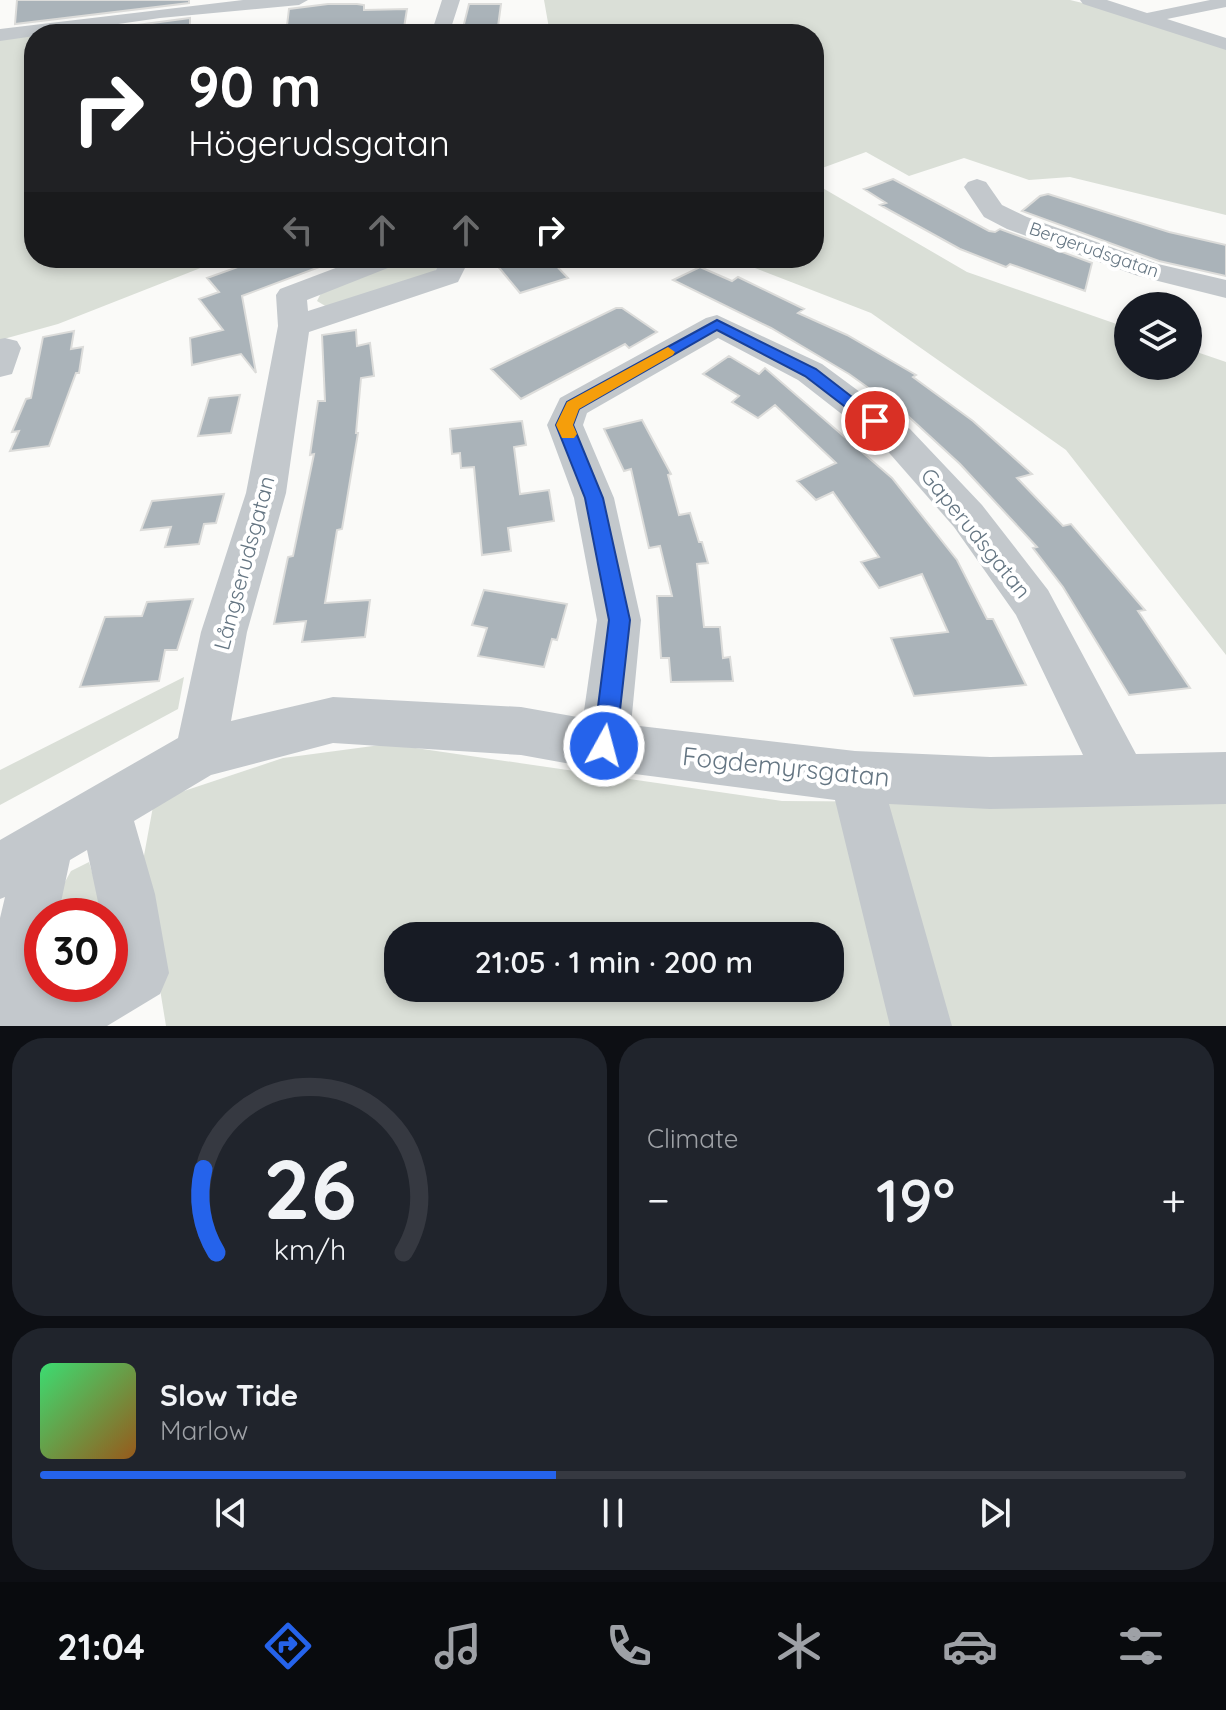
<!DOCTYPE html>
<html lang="en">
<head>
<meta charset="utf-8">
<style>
  :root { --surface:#171b24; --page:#20242c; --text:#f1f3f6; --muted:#9ea1a6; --line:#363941; --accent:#2563eb }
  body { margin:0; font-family:Quicksand,sans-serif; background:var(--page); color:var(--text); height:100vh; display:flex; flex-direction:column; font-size:30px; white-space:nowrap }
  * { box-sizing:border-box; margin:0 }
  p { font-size:26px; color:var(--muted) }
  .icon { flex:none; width:44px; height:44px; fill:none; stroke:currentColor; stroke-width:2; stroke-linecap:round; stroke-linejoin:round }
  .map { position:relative; height:1026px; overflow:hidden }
  .sheet { display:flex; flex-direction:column; gap:12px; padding:12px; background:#0d0f14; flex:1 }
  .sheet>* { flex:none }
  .banner { position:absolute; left:24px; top:24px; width:800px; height:244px; border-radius:32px; box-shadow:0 4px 12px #0003; background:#202124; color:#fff; overflow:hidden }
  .controls { position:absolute; left:1114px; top:292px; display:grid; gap:16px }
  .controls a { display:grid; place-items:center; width:88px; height:88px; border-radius:50%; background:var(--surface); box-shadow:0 4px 12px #0003; font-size:40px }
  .speed { position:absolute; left:24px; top:898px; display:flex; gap:16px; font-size:40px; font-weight:700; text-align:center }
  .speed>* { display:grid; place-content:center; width:104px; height:104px; border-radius:50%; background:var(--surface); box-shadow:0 4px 12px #0003; line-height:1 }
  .speed .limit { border:12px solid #d22; background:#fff; color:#111 }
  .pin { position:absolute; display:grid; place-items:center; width:68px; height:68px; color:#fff; margin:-34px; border:4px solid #fff; border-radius:50%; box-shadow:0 2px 8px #0007 }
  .me { position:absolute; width:88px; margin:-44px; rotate:7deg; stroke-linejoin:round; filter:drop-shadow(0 0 6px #0008) }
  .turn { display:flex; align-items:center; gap:28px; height:168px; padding:0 32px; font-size:36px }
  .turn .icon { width:104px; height:104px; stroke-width:2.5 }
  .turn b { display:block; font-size:56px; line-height:68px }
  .lanes { display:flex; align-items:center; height:76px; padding:0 32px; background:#0003; justify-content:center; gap:40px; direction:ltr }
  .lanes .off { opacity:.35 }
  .big { font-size:60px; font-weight:600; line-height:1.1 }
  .sheet .tile { flex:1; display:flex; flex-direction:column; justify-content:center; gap:12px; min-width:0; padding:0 28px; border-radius:32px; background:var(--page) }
  .sheet .dial { align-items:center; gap:0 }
  .dial svg { height:208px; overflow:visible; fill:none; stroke:var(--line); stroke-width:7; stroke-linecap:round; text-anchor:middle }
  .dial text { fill:var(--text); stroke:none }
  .song { display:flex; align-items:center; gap:24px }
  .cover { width:96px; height:96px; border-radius:12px; background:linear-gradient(135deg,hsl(140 70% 55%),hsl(30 70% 35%)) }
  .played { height:8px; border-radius:4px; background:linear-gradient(90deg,var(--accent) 45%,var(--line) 45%) }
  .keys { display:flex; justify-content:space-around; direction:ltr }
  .heat { display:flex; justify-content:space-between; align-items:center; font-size:44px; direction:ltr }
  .sheet .tiles { flex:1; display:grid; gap:12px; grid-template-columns:1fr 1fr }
  .tile:last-child { grid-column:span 2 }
  .trip { position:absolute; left:384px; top:922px; width:460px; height:80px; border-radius:32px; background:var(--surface); box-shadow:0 4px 12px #0003; font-weight:600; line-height:80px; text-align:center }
  .menu { display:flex; height:128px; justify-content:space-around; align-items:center; background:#090b0e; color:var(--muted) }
  .menu .icon { width:56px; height:56px }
  .menu .selected { color:var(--accent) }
  .menu b { font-size:36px; color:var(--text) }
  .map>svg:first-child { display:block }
  .green { fill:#dadfd7; fill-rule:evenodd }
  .building { fill:#aab3b9; stroke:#dcdcda; stroke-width:2 }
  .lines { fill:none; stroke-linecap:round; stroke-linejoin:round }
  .minor { fill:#c3c8cc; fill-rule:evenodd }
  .route { fill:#2563eb; stroke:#184099; stroke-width:2 }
  .slow { fill:#f59e0b }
  .labels { text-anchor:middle; stroke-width:8; stroke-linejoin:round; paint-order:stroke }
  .far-street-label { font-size:18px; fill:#657683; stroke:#fff }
  .street-label { font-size:22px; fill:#657683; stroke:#fff }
  .near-street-label { font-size:26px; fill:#657683; stroke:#fff }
</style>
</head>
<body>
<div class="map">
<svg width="1226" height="1026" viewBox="0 0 1226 1026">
  <rect width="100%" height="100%" fill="#fafaf8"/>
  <path class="green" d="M544,0h526l42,10 114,38v167l-156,-38 -41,3 -65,-22 -55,18 -43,-24 -52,19v-137h-264z
    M75,27l-4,7h-37v224h192l-168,66 -58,16v-302z
    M814,183l153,89 161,56v38h60v-17l38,13v293l-160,-205 -195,-137 -142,-55h85z
    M408,258h25l7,6 -8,11 -105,32 -10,-6 4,-8z
    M184,677l-6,32 -178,96v-35z
    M388,744l394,57 444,3v222h-1060l-25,-154 13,-71 129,-43zM398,936h432v52h-432z
    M89,862l16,54h-59l25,-45z"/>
  <path class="building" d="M17,0h172v3l-174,21z
    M328,4h29l7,1v5l43,-1 -4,25h-117l3,-25z
    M469,4h32l-4,30h-30l1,-6h-5z
    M190,18v7l-69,9h-51z
    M893,179l96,52 6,1 5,-3 92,34 -7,28 -75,-27 -4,3 -46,-18 -80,-44 6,-2 -22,-14z
    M1048,194l121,38 57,13v31l-67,-15 -137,-50 18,-15z
    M263,258l75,2 -96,36 14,77 -15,-19 -49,11 -2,-27 33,-8 -24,-31 20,-7 -12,-14z
    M491,258h58l19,20 -48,15z
    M700,267l32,14 6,-4 66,32 -6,4 49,22 69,40 -3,2 60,44 59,53 -15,4 46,48 8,-2 74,86 -7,1 52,77 -61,7 -66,-108 -30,-39 4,-1 -77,-83 -51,-47 -60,-43 -78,-46 -98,-48z
    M616,308h6l35,24 -28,16 -4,-4 -104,55 -30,-30z
    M356,330l1,16 13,-3 4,33 -13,2 -5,55h2l-16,96 -5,1 -12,73 45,-3 -5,37 -63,5 4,-21 -32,3 14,-67 5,-1 21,-102 -4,1 8,-54h7l-3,-66z
    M74,331l-3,18 12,-2 -4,26h-3l-27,73 -39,5 9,-20 -7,1 14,-33 5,-1 12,-61z
    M729,356l30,18 6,-6 127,110 65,82 30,59h6l33,66 -112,11 -23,-58 57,-6 -26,-58 -43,14 -18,-26 18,-5 -46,-65 -17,8 -19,-19 39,-18 -61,-58 -17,13 -26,-16 7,-6 -36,-22z
    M240,395l-9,38 -33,3 11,-38z
    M642,420l29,54 -3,1 11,40 11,-2 9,29h3l6,21 -11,1 7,63h16l3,31 7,-1 3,24 -62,1 -2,-24h-8l-4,-62h15l-12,-50 -11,2 -18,-79 -7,2 -20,-42z
    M522,421l4,24 -12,2 6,47 29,-4 5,31 -46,7 3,23 -29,4 -8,-88 -13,1 -1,-15 -8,1 -2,-25z
    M224,494l-8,29 -12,1 -5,20 -34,3 6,-20 -30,3 11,-29z
    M484,590l83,14 -10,36 -5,-1 -8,28 -66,-11 9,-28 -15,-3z
    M193,599l-16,51h-12l-6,31 -79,6 25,-70 37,-1 5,-14z"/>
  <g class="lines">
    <path class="minor" d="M243,0h65l-9,5 -139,13 -160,23v-12z
      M442,0h18l-11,34h-18z
      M1080,0h27l40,13 63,-13h16v7l-59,12 59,19v12l-143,-46z
      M977,179l9,3 16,23 25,12 131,47 68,16v18l-88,-22 -131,-47 -23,-12 -20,-30 4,-5z
      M362,258h40l-4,6 -91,36 1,11 128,-41 3,-7 -3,-5h30l2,4 -10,20 -149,50 -23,161 -39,139 -16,89 102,-24 188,10 62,11 14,-98 -23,-122 -27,-73 13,-27 146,-80 11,-3 105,49 88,65 72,76 66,85 88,164 90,-2v52l-236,5 -101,-5 63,222h-62l-55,-226 -231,-30 -83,-15 -188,-12 -122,32 -77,46 21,73 14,79 -9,21 -53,32h-107v-108l5,-21 -5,2v-59l178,-102 23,-106 45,-139 32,-167 -2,-31 4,-6zM718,338l80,42 86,67 70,80 62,88 67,140 -93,2 -135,-6 -224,-26 10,-105 -27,-122 -31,-73 4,-12zM87,850l14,66h9v68h-50l-8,5 -1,-5h-9v-68h16l12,-56z
      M5,338l12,3 4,7 -9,26 -12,3v-38z"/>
  </g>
  <path class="route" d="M717,320l99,49 67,52 -8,6 -6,-2 -64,-49 -88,-46 -138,79 -6,16 30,73 27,122 -14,126 -4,7 -8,4 -8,-4 -3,-7 16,-126 -24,-122 -29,-73 11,-23z"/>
  <path class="slow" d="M668,347l7,5 -2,3 -94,54 -6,16 4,9 -3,4h-12l-6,-13 11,-23z"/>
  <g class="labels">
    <g class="far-street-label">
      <text transform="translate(1094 250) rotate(19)" y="6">Bergerudsgatan</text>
    </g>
    <g class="street-label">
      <text transform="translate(976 533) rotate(51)" y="8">Gaperudsgatan</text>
      <text transform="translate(244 563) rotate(-75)" y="8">Långserudsgatan</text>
    </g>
    <g class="near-street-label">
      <text transform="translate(786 767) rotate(6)" y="9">Fogdemyrsgatan</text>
    </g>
  </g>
</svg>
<div class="controls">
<a><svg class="icon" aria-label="layers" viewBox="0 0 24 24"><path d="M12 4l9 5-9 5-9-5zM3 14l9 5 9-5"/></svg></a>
</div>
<div class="speed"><div class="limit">30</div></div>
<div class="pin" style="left:875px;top:421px;background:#d93025"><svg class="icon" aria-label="arrive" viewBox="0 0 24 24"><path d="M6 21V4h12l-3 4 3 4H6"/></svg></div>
<svg class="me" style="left:604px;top:746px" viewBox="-20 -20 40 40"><circle r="17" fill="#2563eb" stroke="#fff" stroke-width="3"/><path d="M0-11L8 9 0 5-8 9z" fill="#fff"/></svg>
<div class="trip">21:05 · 1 min · 200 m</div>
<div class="banner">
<div class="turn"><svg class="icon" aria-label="right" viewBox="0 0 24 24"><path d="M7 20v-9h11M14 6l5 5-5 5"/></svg><div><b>90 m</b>Högerudsgatan</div></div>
<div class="lanes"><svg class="icon off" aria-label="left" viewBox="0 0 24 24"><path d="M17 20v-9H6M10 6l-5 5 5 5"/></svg><svg class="icon off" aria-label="ahead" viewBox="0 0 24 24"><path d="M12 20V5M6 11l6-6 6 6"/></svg><svg class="icon off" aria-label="ahead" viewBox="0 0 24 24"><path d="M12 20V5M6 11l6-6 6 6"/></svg><svg class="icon" aria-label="right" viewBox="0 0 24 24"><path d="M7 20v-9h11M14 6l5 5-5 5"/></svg></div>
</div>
</div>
<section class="sheet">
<div class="tiles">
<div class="tile dial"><svg viewBox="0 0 100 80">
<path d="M14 69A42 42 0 1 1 86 69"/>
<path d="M14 69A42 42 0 0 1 9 37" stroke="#2563eb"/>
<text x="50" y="56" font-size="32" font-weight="700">26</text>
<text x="50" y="72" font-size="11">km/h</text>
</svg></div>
<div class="tile"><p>Climate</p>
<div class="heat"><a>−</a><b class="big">19°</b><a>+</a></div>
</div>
<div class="tile">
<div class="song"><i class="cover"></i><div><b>Slow Tide</b><p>Marlow</p></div></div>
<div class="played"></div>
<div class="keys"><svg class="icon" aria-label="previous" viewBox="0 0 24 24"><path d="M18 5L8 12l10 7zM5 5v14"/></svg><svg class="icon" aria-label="pause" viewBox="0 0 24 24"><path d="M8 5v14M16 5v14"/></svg><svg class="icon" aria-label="next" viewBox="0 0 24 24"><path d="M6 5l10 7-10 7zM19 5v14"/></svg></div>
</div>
</div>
</section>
<nav class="menu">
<b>21:04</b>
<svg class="icon selected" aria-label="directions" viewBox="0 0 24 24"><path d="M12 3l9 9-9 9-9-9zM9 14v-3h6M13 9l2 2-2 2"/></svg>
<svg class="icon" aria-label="music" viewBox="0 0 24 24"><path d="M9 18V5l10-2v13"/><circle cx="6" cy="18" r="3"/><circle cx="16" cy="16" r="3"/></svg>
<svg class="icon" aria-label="phone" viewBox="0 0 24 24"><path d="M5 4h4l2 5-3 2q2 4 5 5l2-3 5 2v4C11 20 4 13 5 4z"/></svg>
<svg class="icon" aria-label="climate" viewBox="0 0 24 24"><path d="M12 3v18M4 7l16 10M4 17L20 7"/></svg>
<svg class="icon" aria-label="car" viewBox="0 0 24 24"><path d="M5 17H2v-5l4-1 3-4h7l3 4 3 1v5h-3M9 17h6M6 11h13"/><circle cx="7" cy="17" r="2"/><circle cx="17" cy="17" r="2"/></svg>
<svg class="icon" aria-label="filters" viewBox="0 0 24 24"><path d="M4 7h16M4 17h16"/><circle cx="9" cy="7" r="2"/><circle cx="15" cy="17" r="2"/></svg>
</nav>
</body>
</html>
